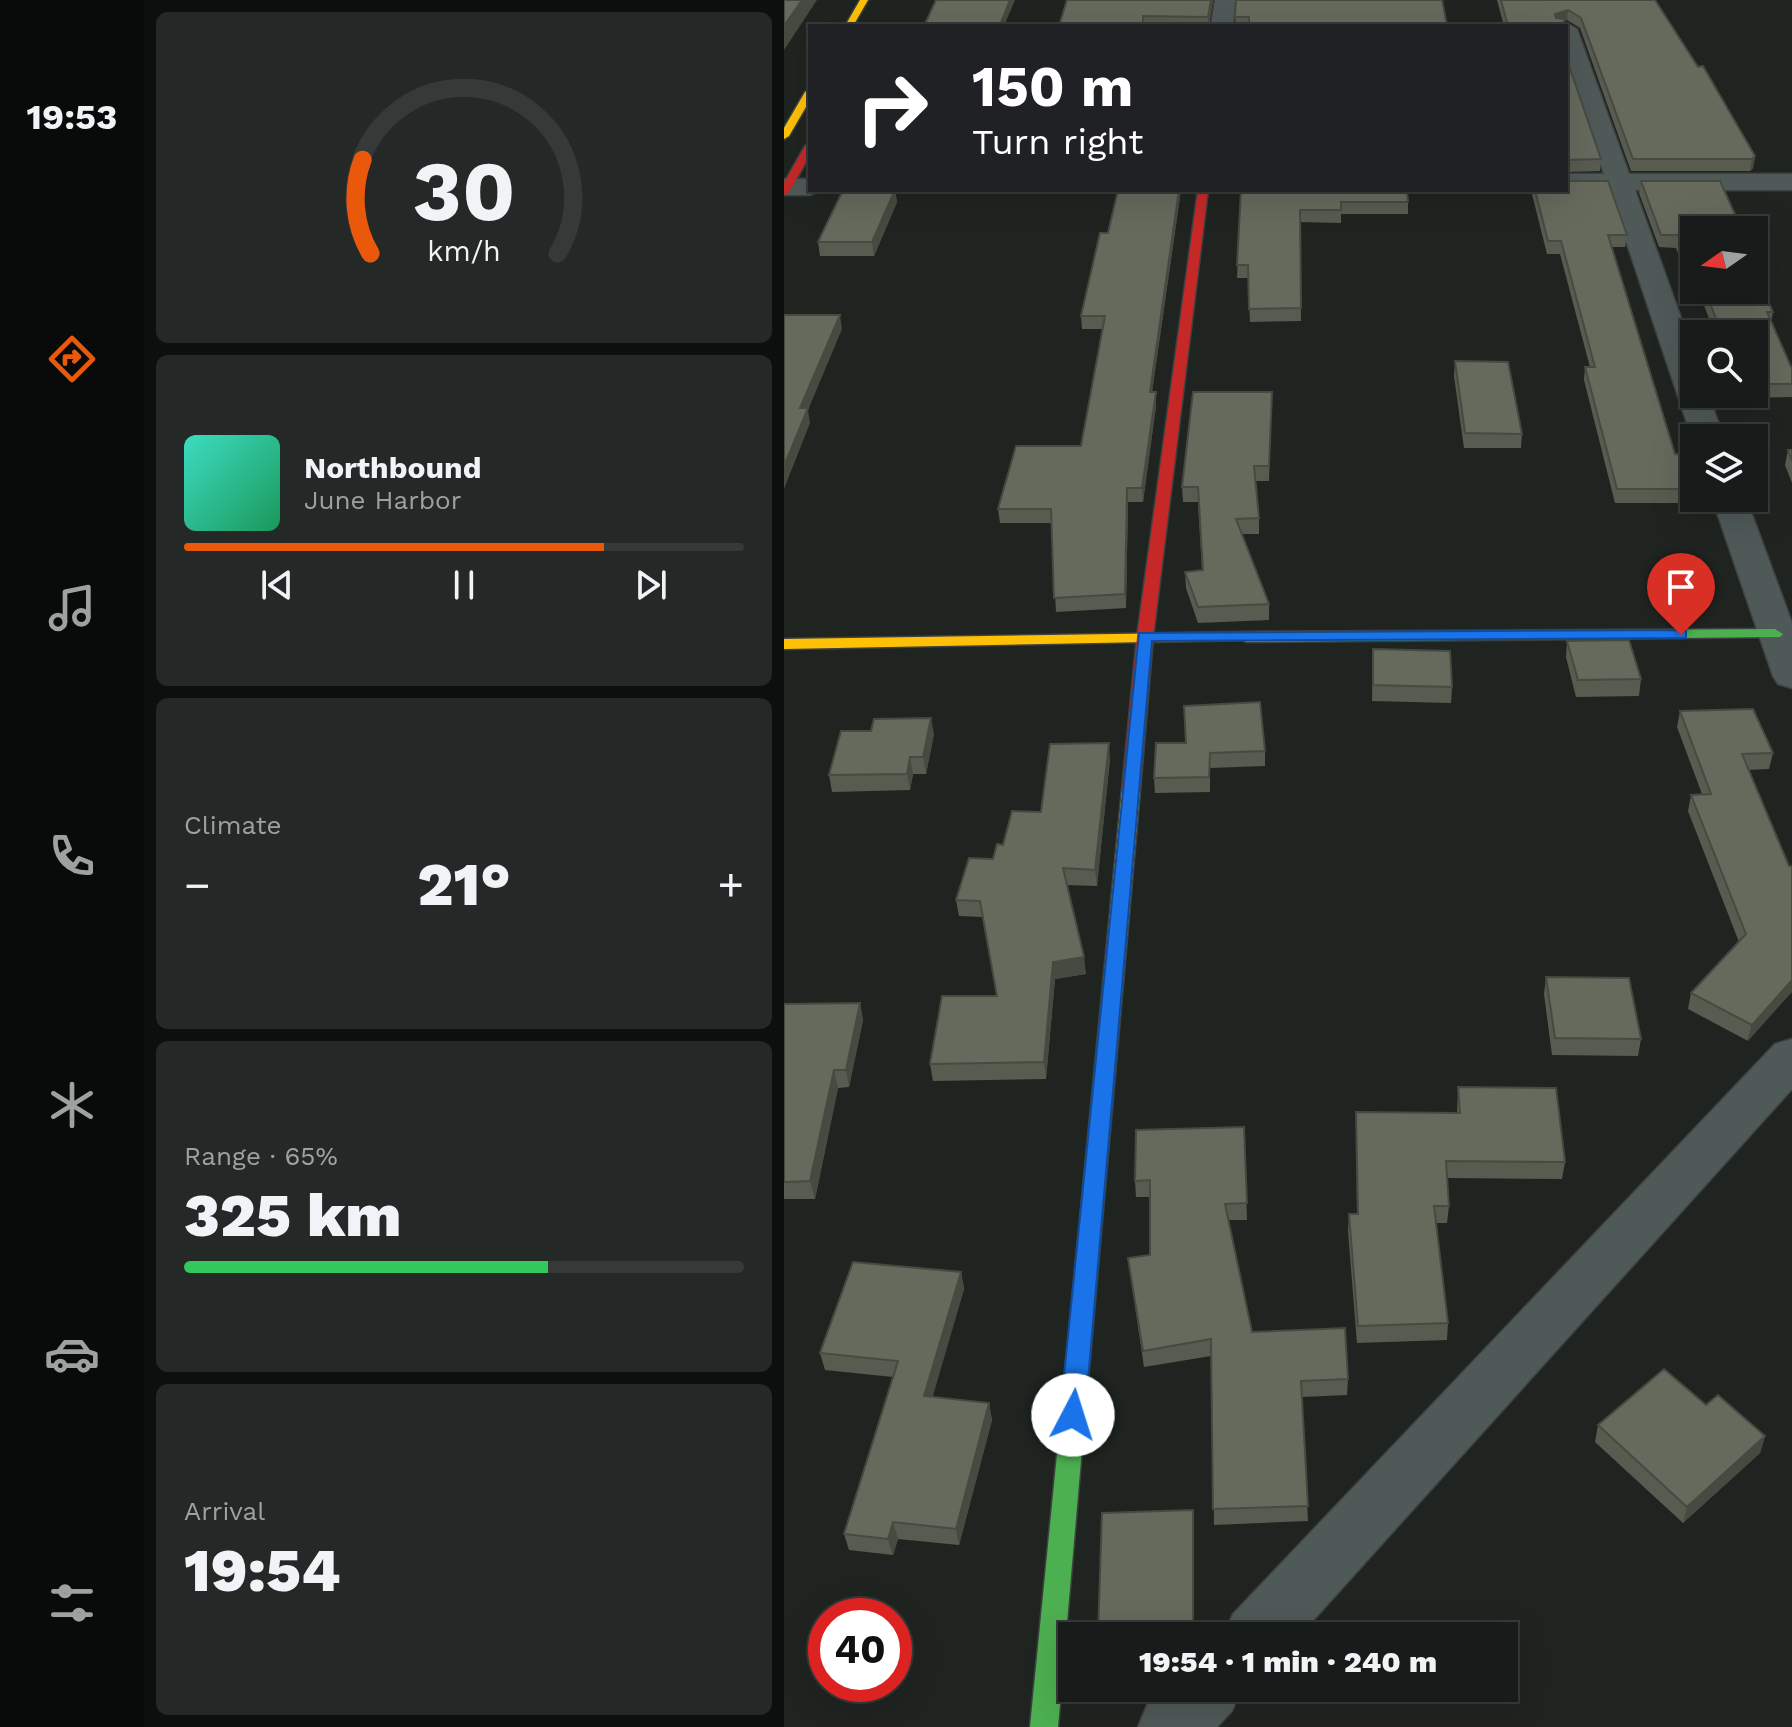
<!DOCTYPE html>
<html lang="en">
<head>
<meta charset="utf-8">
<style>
  :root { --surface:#171b19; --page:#242826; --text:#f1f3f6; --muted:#9ea1a2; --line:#363938; --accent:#ea580c }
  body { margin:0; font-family:"Work Sans",sans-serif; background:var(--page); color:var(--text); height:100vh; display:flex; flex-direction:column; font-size:30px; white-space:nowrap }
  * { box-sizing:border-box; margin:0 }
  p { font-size:26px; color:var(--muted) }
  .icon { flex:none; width:44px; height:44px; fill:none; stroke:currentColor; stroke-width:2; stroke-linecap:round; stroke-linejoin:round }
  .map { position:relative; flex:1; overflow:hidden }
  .drawer { display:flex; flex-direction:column; gap:12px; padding:12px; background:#0d0f0e; width:640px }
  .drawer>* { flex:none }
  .banner { position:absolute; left:24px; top:24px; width:760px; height:168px; border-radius:0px; box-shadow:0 8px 32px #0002,0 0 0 2px var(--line); background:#202124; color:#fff; overflow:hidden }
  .needle { width:52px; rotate:256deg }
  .fabs { position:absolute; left:896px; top:216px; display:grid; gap:16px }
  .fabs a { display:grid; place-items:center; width:88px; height:88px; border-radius:0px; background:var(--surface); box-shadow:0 8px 32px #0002,0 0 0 2px var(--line); font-size:40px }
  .speed { position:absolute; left:24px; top:1598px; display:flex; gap:16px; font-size:40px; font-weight:700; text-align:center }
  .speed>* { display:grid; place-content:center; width:104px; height:104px; border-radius:50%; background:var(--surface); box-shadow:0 8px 32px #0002,0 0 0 2px var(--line); line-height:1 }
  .speed .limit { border:12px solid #d22; background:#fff; color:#111 }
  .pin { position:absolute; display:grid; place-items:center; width:68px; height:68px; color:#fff; margin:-82px -34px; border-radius:50% 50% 50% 0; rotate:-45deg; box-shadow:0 0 8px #0007 }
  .pin .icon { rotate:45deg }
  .me { position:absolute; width:88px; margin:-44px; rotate:5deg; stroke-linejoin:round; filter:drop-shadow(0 0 6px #0008) }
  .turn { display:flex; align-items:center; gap:28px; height:168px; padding:0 32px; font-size:36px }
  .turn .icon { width:104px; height:104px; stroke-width:2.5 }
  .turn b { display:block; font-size:56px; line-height:68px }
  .big { font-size:60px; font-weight:800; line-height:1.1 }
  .drawer .widget { flex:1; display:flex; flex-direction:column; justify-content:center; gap:12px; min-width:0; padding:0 28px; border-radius:12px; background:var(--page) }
  .drawer .dial { align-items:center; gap:0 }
  .dial svg { height:208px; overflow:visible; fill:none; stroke:var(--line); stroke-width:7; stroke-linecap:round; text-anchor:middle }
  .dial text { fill:var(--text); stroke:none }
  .song { display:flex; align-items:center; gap:24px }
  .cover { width:96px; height:96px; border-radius:12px; background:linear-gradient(135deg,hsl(170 70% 55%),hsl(150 70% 35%)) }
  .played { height:8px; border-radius:4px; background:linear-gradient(90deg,var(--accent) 75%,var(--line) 75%) }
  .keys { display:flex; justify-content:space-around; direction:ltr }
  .heat { display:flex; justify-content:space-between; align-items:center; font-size:44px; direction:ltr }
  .charge { height:12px; border-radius:6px; background:linear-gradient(90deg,#34c759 65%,var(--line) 0) }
  .trip { position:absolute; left:274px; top:1622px; width:460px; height:80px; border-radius:0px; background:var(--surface); box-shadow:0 8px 32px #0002,0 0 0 2px var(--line); font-weight:800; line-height:80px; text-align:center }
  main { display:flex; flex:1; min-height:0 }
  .menu { display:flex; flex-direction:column; width:144px; justify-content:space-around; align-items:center; background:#090b0a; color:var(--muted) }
  .menu .icon { width:56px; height:56px }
  .menu .on { color:var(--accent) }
  .menu b { font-size:36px; color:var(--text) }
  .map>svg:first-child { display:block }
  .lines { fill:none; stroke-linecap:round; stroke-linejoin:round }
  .street-casing { stroke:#3e413f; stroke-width:3 }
  .fast-casing { stroke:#3e413f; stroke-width:3 }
  .slow-casing { stroke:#3e413f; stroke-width:3 }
  .jam-casing { stroke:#3e413f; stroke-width:3 }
  .street { fill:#4f5958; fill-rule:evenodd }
  .fast { fill:#4caf50; fill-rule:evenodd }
  .slow { fill:#ffc107; fill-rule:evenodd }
  .jam { fill:#c62828; fill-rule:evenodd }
  .wall { fill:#575b50 }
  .shaded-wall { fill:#474a41 }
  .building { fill:#656a5d; stroke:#474a41; stroke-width:2 }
  .route { fill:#1a73e8; stroke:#114b97; stroke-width:2 }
</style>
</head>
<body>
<main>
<nav class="menu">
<b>19:53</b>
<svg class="icon on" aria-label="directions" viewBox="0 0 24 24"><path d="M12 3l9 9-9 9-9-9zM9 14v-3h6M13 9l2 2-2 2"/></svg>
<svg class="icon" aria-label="music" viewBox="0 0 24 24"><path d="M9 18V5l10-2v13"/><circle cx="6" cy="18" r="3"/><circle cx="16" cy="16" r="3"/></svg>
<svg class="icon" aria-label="phone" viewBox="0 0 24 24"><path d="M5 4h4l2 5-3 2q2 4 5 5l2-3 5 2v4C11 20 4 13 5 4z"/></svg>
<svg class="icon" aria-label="climate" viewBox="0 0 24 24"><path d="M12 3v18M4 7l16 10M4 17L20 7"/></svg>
<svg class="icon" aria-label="car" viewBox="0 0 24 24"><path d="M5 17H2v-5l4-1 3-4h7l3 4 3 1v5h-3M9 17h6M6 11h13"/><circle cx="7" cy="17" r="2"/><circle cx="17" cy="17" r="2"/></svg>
<svg class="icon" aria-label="filters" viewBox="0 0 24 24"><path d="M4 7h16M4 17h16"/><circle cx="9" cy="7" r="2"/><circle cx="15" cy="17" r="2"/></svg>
</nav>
<section class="drawer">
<div class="widget dial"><svg viewBox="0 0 100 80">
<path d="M14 69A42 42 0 1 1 86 69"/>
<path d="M14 69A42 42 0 0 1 11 33" stroke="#ea580c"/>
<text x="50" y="56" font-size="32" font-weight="700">30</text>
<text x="50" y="72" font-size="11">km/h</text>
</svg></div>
<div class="widget">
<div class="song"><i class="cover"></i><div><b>Northbound</b><p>June Harbor</p></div></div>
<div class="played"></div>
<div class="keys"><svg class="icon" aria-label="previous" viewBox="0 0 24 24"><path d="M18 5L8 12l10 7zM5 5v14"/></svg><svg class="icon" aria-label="pause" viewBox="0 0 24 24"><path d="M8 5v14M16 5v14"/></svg><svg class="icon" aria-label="next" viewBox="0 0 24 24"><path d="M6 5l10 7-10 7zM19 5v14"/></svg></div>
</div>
<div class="widget"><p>Climate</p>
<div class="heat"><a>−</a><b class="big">21°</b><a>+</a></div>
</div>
<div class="widget"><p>Range · 65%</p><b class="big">325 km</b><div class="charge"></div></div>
<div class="widget"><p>Arrival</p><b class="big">19:54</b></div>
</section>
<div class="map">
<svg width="1008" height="1727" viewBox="0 0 1008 1727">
  <rect width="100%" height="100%" fill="#1f2421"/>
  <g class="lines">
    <g class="street-casing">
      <path id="street" d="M431,0h20l-2,26h-22z
        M782,23l11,6 52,145h163v16h-157l59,164v40h14l16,44h-30v3l-2,-3 -83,-248h-43v-16h38l-38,-113v-35h-9z
        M0,179h26v11h11l-11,5h-26z
        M928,498h34l46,125v65l-14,-4 -5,-8z
        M1008,1039v50l-493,547h-76l10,-22 542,-570z
        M378,1688h79l-9,23 -15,16h-79l10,-24z"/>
    </g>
    <g class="fast-casing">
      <path id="fast" d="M991,629l8,5 -3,3 -534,5 -8,-5 8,-5z
        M289,1403l9,3 3,8 -27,313h-28l31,-313 3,-8z"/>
    </g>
    <g class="slow-casing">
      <path id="slow" d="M76,0h8l-15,26h-8z
        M26,89v11l-21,36 -5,3v-11l21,-36z
        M462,632l5,2 3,3 -3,3 -467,9v-10z
        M347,785l9,5 -55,624 -3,8 -9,3 -9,-3 -3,-8 61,-624z"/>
    </g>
    <g class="jam-casing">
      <path id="jam" d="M26,143v12l-21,37 -5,3v-12l21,-37z
        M414,190h10l-55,447 -13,153 -9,5 -9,-5 15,-153z"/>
    </g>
    <use href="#street" class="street"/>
    <use href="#fast" class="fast"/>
    <use href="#slow" class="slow"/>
    <use href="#jam" class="jam"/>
  </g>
  <path class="wall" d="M429,0l-4,26h-150z
    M713,0h158l100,156 -2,12 -3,3h-119l-51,-143 -13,-8 -3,1v5h-60z
    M451,17l212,9h-211z
    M782,57l35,102 -1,12 -34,1z
    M857,181l53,49v53h-5l-13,-35 -17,-1 -20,-54z
    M111,190l2,12 -23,54h-54l-2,-14z
    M334,190h63l-29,202 4,14 -13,96h-15l-2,106 -70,4 -5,-89h-51l-2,-14 83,-63 22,-117h-21l-1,-13 27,-83z
    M457,190l167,12v12h-67v9l-41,-1 1,99 -51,1 -2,-44h-11z
    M747,190h35l61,45 -2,12h-13l63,207 15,35 -2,14h-73l-31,-123 1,-13h5l-30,-113h-13z
    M970,258l5,13 -1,8 15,33 -2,10 21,47v28l-53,1 -1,-4h16v-60h-39l-17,-44h56z
    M671,361l67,73 -1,14h-57l-10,-72z
    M488,392l-3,89h-14l4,37v16h-17l27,70v16l-71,3 -12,-35 -1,-16 17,-2 -4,-68h-15l-1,-15z
    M1004,450h4v33l-7,-18z
    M783,641l74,38 -2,17 -63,1 -10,-40z
    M589,649l79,38 -1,16 -79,-2z
    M896,711l93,42 -4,16 -21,1 41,96h3l-44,175 -60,-32 3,-16 48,-51 -51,-131 3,-16 11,-1 -25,-67z
    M150,734l-8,40h-13l-3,16 -78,2 -3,-17z
    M402,743l79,8v15l-55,2v24l-55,1 -1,-15z
    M326,759l-13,127 -30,-1 19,89 -31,5 -9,100 -113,2 -3,-17 67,-68 -15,-79 -23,-1 -3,-16 37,-41 10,-14 38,-33z
    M762,977l95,62 -3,17 -86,-1 -8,-61z
    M76,1003l3,17 -14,67 -11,1 -23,111h-31v-195z
    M674,1087l107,75 -3,17 -115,-1 2,28 -2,17h-11l12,100 -1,17 -90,3 -9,-112 1,-17h8l-1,-102 101,1z
    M460,1127l3,93h-19l24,112 96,47 -1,16 -45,2 6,124 -94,4 -3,-169 -67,11 -16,-109 22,-3v-58h-14l-1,-16z
    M177,1272l3,17 -32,108 57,6 3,17 -33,125 -61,-6 -5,16 -44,-5 -5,-16 49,-157 -68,-7 -5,-17z
    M922,1405l59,31 -5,17 -77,70 -88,-81 3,-17z
    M409,1510l1,126h-96z"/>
  <path class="shaded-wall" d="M18,0h15l-33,50v-24z
    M226,0h5l-11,26h-4z
    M427,0h2l-5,26v-9z
    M784,10l-1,10 -13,4 1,-10z
    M971,156l-2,12 -3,3 2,-12z
    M111,190l2,12 -23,54 -2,-14z
    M395,190h2l-31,216v-14z
    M56,315l2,14 -34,81 2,13 -26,66v-23l16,-58z
    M372,392v14l-13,96 -1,-14z
    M343,488l1,14 -2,106 -1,-14z
    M147,718l3,16 -8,40 -3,-17z
    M325,743l1,16 -13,127 -2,-16z
    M126,757l3,17 -3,16 -3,-16z
    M300,957l2,17 -31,5 -9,100 -2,-17 9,-100z
    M1008,980v12l-44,49 4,-16z
    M76,1003l3,17 -14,67 -3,-17z
    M50,1070l4,18 -23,111 -5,-18z
    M177,1272l3,17 -36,124 -4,-17z
    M205,1403l3,17 -33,125 -3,-16z
    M981,1436l-5,17 -77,70 4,-16z
    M409,1510l1,16v110l-1,-2z
    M109,1522l5,17 -5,16 -5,-16z"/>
  <path class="building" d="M0,0h18l-18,26z
    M152,0h74l-10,25 -76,1z
    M283,0h144l-3,17 -65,-1v10h-84z
    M452,0h206l5,26h-198v-9h-14z
    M717,0h154l43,67 5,-1 52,90 -3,3h-119l-52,-141 -13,-8 -13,4 1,4 8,1v7h-56z
    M782,57l35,102 -35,1z
    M782,180l1,1h41l19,54h-19l67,219h3l12,35h-73l-32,-122h10l-34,-126h-13l-13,-51h31z
    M857,181h79l22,49h-48v40h-3l-13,-35h-17z
    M59,190h52l-23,52h-54z
    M334,190h61l-29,202h6l-14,96h-15l-2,106 -71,4 -3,-89h-53l18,-63h65l24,-130h-24l19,-83h8z
    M457,190h166l1,12h-67v8h-41l1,98 -52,1 -1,-44h-11z
    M970,258l5,13h-5l19,41h-6l25,57v15h-38v-50h-32l-17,-44h49z
    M0,315h56l-40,93h8l-24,58z
    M671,361l53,1 14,72 -57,-1z
    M409,392h79l-3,74h-15l5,52 -23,1 33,85 -71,3 -13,-35 18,-2 -5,-83h-16z
    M1004,450h4v11z
    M845,640l12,39 -63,1 -11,-39z
    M589,649l77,2 2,36 -79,-2z
    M476,702l5,49 -55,2 -1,24 -55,1 2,-35h30l-2,-37z
    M969,709l20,44 -31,1 47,112h3v114l-40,45 -61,-32 55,-59 -55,-139 20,-1 -31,-83z
    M147,718l-8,39h-13l-3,17 -78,1 12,-44h30l3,-12z
    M325,743l-14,127 -32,-2 21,89 -31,5 -9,100 -114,2 12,-68h55l-17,-95 -24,-1 13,-42 24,1 4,-15 6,1 9,-34 29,1 9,-68z
    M762,977l83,1 12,61 -86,-1z
    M76,1003l-14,67h-12l-24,111 -26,1v-178z
    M674,1087l98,1 9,74 -119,-1 3,45h-15l14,117 -90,3 -9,-112h9l-2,-102 104,1z
    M460,1127l3,76 -22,1 27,128 93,-4 3,51 -47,2 7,125 -95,3 -2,-170 -68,12 -15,-93 22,-3v-75l-15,1 1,-51z
    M69,1262l108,10 -37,124 65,7 -33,126 -63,-7 -5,17 -44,-5 54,-173 -78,-8z
    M880,1369l42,36 12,-10 47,41 -78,71 -89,-82z
    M409,1510v124l-95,2 4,-123z"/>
  <path class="route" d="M897,630l5,1v7l-534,3 -67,774 -4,8 -8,3 -9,-3 -4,-8 79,-782z"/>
</svg>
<div class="fabs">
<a><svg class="needle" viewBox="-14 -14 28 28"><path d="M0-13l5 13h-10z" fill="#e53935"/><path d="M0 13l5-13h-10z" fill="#9ea1a2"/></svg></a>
<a><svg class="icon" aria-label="search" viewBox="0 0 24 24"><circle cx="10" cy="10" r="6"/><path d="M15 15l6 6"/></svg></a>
<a><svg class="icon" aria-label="layers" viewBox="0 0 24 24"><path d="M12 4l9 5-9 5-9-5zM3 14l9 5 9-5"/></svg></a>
</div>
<div class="speed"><div class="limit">40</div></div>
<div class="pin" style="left:897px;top:635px;background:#d93025"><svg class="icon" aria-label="arrive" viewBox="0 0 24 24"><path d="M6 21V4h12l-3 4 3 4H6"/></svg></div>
<svg class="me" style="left:289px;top:1415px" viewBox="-20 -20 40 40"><circle r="19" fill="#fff"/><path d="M0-13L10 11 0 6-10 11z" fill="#1a73e8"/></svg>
<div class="trip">19:54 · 1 min · 240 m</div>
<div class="banner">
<div class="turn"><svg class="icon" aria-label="right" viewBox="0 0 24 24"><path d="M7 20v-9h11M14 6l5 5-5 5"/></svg><div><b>150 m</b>Turn right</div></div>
</div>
</div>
</main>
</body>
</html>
